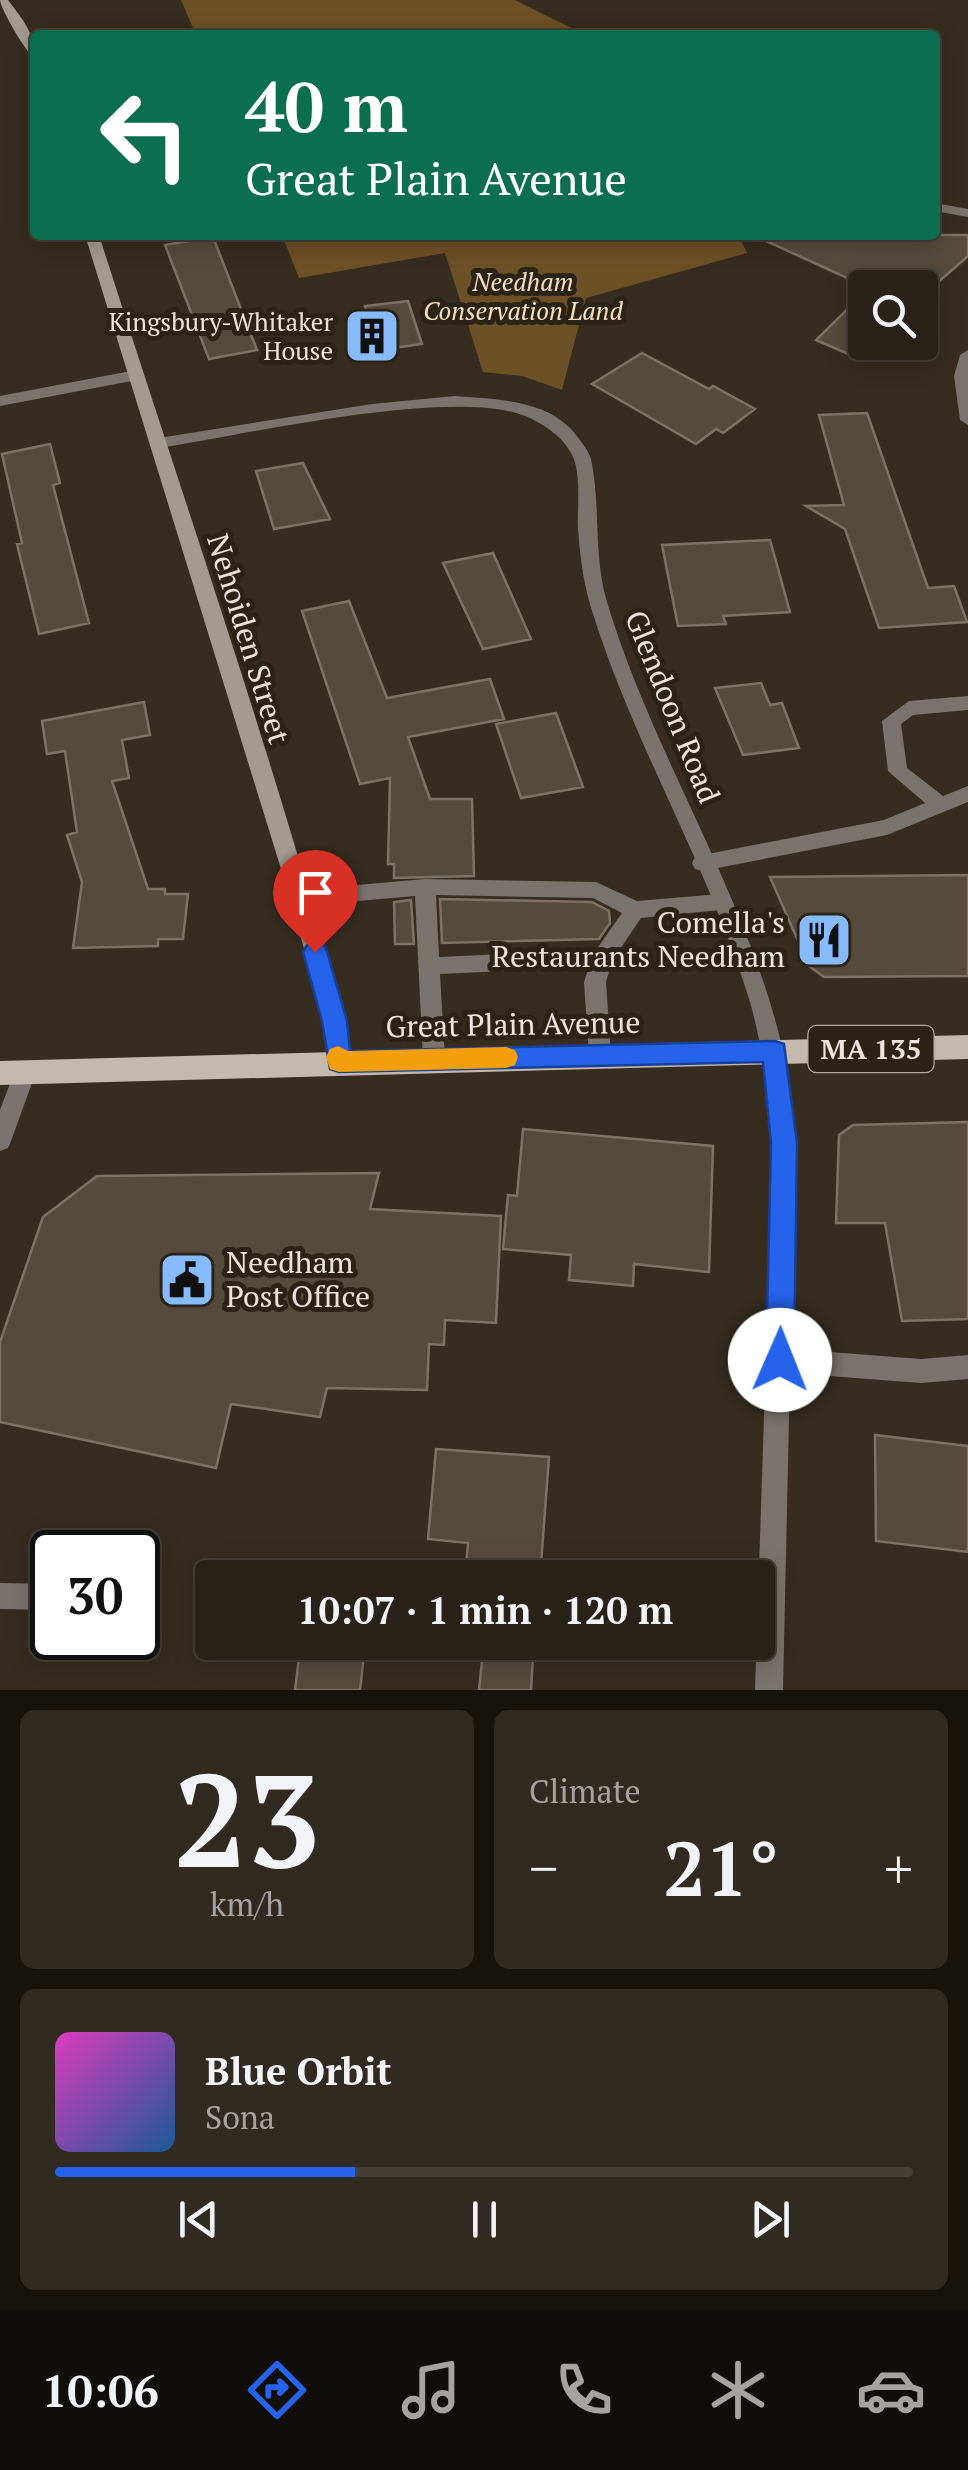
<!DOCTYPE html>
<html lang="en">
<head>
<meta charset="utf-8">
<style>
  :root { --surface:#282218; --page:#302a21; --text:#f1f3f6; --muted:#a5a4a2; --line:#443f37; --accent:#2563eb }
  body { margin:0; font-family:"PT Serif",serif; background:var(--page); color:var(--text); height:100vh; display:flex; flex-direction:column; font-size:38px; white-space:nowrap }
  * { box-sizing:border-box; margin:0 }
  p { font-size:32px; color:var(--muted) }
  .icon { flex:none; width:55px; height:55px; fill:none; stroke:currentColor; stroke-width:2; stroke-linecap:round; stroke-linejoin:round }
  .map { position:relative; height:1690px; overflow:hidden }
  .panel { display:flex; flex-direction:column; gap:20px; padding:20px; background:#16130d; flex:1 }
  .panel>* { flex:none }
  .guide { position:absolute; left:30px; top:30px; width:910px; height:210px; border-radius:10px; box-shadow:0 5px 25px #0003,0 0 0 2px var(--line); background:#0b6e4f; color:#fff; overflow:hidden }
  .tools { position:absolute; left:848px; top:270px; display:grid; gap:20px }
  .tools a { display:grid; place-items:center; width:90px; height:90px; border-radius:10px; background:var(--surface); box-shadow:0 5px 25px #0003,0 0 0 2px var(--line); font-size:50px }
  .speed { position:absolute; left:30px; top:1530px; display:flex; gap:20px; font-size:50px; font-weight:700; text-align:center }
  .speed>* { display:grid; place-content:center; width:130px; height:130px; border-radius:50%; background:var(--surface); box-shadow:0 5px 25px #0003,0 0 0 2px var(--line); line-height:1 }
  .speed .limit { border:5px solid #111; border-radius:15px; background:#fff; color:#111 }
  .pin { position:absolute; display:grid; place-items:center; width:85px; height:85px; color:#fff; margin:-102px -42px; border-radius:50% 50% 50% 0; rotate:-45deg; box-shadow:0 0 10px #0007 }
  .pin .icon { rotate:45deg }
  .me { position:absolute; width:110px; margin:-55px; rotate:1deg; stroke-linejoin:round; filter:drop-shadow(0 0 8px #0008) }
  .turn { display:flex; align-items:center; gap:35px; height:210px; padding:0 50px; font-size:45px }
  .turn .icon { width:130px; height:130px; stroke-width:2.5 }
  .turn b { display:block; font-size:70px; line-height:85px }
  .big { font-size:75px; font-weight:800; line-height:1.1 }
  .panel .card { flex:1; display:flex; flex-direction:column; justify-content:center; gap:15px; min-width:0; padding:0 35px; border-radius:15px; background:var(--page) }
  .panel .dial { align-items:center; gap:0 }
  .dial b { font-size:130px; line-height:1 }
  .song { display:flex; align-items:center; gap:30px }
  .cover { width:120px; height:120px; border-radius:15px; background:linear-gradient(135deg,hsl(310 70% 55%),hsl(210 70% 35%)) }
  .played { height:10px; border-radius:5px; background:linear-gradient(90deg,var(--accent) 35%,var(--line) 35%) }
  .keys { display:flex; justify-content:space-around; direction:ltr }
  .heat { display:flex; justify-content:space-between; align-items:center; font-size:55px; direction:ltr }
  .panel .tiles { flex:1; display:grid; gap:20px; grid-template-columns:1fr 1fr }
  .card:last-child { grid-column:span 2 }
  .trip { position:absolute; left:195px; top:1560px; width:580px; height:100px; border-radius:10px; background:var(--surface); box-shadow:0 5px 25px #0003,0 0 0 2px var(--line); font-weight:800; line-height:100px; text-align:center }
  .tabs { display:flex; height:160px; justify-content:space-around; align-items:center; background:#100e0a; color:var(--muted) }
  .tabs .icon { width:70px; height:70px }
  .tabs .current { color:var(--accent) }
  .tabs b { font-size:45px; color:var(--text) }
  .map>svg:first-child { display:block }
  .green { fill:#6c5026 }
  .building { fill:#554b3d; stroke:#7d7263; stroke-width:2.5 }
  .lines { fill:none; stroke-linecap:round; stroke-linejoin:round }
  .lane { fill:#79746d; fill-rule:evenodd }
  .street { fill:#79746d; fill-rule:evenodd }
  .secondary { fill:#a39b91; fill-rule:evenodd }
  .primary { fill:#c3b9ac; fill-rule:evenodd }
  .route { fill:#2563eb; stroke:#184099; stroke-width:2.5 }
  .slow { fill:#f59e0b }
  .labels { text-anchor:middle; stroke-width:10; stroke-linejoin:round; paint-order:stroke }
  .far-park-label { font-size:25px; font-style:italic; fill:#f8e0c1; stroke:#2c2317 }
  .far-poi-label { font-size:25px; fill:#ebe5dd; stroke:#2c2317; text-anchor:end }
  .shield { fill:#2c2317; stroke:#b2aba2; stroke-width:2.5 }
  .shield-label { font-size:28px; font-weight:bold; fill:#ebe5dd }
  .street-label { font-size:30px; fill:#ebe5dd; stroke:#2c2317 }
  .poi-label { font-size:30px; fill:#ebe5dd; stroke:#2c2317; text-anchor:end }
</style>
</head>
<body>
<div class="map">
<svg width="968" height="1690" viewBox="0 0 968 1690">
  <rect width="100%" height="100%" fill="#362d20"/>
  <path class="green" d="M181,0h334l70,35h-389z
    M282,235h456l9,18 -161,45 -24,92 -40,-14 -39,-4 -38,-119 -146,25z"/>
  <path class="building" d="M753,235h215v21l-48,42v-10h-51z
    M213,237l44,113 -48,9 -44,-114z
    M865,292v50h3l-15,14 -37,-16z
    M408,301l14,43 -44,6 -13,-44z
    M642,353l67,36 4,-3 42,23 -32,24 -7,-4 -20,15 -104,-60z
    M867,413l61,175 26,-2 13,36 -88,6 -34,-99 -39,-23 38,-1 -25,-90z
    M50,444l10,39 -7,2 36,138 -50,11 -22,-90 5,-1 -20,-89z
    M303,463l27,56 -56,10 -18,-58z
    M770,540l20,72 -67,4 3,8 -48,2 -16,-81z
    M493,553l38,86 -48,10 -40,-86z
    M349,601l38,97 103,-19 14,40 -96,18 22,62h42l2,77 -80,2v-14h-6l2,-86 -30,6 -58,-173z
    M761,683l9,22 12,-2 17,45 -56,7 -28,-67z
    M144,702l6,33 -28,5 7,38 -17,3 36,108h17v5h23l-5,45h-25v7l-85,2 9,-66 -15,-47 10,-3 -12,-81 -18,3 -5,-33z
    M556,713l27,74 -62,11 -25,-74z
    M968,875v101l-144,1 -15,-11 -39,-89z
    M440,899l152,3 17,9 1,12 -11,16 -157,4z
    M411,900l3,44h-19l-1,-42z
    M968,1122v197l-66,2 -17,-98h-49l3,-88 14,-10z
    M523,1129l190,17 -4,126 -75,-8 -1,22 -64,-6 2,-25 -68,-6 5,-54 9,1z
    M379,1173l-9,36 131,7 -5,107 -51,-3 -1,25 -15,-1 -2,46 -100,-2 -7,29 -89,-13 -15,64 -216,-46v-80l43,-125 54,-41z
    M875,1435l93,11v106l-92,-11z
    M436,1449l113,8 -9,121h-75l3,-35 -40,-4z
    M301,1642l64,4 -5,44h-65z
    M484,1642h50l-3,48h-52z"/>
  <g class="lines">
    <path class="lane" d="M935,203l33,6v8l-33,-6z
      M968,696v14l-55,5 -12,9 6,44 36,28 25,-10v16l-81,33 -185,36 -7,-2 -3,-6 3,-6 7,-2 182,-35 41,-17 -37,-32 -6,-50 27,-20z
      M425,879l171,3 41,19 83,-7 7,2 3,6 -3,6 -7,2 -79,8 -29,43 -6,21 5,73 -3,7 -8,2 -8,-2 -3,-7 -5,-73 5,-15 -149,7 5,85 -3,7 -8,2 -8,-2 -3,-7 -8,-163 -115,10 -7,-2 -3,-6 3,-6 7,-2zM436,895l157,3 29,15 -26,37 -157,7z
      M25,1062l8,3 3,7 -25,69 -3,7 -8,3v-41l17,-45z
      M0,1583l52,1v26l-52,-1z"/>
    <path class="street" d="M968,350v75l-8,-5 -6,-44 6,-21z
      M136,370l6,1v8l-142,27v-10z
      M455,396c37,3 87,3 115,32 7,8 18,21 21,31 10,47 2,96 16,143 48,160 147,302 180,467 18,86 6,192 4,280l130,10 47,-4v24l-47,4 -131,-10 -7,317h-28l18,-547c-5,-48 -10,-95 -23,-141 -40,-133 -114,-253 -156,-385 -10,-29 -14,-59 -16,-89 -1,-21 4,-57 -7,-75 -9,-16 -22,-25 -39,-34 -69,-36 -291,17 -373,29l-8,-5 8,-5 213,-34z"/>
    <path class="secondary" d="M0,0h8c15,20 27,33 27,59 -8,-5 -34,-49 -35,-59z
      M85,235h14c72,226 150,451 216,679 9,31 44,127 32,154l-8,2 -8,-2 -7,-47 -34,-123z"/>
    <path class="primary" d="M968,1035v24l-968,26v-24z"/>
  </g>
  <path class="route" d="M315,942l9,3 3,7 20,69 3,30 425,-10 9,3 13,99 -3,217 -4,9 -10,4 -10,-4 -4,-9 5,-217 -8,-81 -424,10 -9,-3 -8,-48 -19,-69 4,-7z"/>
  <path class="slow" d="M338,1046l10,5 158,-4 9,3 3,7 -3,8 -9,3 -167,4 -9,-3 -4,-12 4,-8z"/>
  <defs>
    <g id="building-square" transform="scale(2.875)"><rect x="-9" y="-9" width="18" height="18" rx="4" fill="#87bbfb" stroke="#2c2317"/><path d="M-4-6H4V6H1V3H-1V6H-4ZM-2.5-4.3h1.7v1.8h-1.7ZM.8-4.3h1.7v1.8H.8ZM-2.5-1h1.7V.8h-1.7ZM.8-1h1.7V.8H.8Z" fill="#111"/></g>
    <g id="restaurant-square" transform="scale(2.875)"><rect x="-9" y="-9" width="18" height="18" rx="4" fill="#87bbfb" stroke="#2c2317"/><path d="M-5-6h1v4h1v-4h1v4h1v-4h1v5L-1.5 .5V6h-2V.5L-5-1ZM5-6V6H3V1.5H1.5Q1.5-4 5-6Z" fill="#111"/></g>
    <g id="civic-square" transform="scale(2.875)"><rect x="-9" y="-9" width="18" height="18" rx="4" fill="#87bbfb" stroke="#2c2317"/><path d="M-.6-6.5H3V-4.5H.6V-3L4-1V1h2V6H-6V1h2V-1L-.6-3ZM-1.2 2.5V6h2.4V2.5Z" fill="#111"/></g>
  </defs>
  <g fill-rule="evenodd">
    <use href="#building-square" x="372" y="336"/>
    <use href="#restaurant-square" x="824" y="940"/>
    <use href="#civic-square" x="187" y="1280"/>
  </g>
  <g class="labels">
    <g class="far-park-label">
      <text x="523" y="291">Needham<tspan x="523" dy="29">Conservation Land</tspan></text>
    </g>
    <g class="far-poi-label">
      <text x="333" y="331">Kingsbury-Whitaker<tspan x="333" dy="29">House</tspan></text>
    </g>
    <rect class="shield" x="808.5" y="1026" width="125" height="46" rx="8"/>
    <g class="shield-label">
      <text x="871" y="1059">MA 135</text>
    </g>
    <g class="street-label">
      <text transform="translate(248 639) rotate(73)" y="10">Nehoiden Street</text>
      <text transform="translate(672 707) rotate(68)" y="10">Glendoon Road</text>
      <text transform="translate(513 1025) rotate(-1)" y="10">Great Plain Avenue</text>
    </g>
    <g class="poi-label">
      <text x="785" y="933">Comella's<tspan x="785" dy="34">Restaurants Needham</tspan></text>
      <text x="226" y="1273" text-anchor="start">Needham<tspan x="226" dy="34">Post Office</tspan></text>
    </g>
  </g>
</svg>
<div class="tools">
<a><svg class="icon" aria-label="search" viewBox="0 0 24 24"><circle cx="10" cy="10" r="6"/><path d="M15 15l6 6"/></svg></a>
</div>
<div class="speed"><div class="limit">30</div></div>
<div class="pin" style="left:315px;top:952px;background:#d93025"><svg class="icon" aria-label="arrive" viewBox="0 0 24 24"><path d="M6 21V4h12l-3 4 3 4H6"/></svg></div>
<svg class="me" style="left:780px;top:1360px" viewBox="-20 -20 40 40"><circle r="19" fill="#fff"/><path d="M0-13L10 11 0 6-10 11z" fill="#2563eb"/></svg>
<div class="trip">10:07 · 1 min · 120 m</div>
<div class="guide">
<div class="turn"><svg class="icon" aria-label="left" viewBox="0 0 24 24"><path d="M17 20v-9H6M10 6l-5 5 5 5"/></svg><div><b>40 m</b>Great Plain Avenue</div></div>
</div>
</div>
<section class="panel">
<div class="tiles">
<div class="card dial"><b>23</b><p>km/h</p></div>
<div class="card"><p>Climate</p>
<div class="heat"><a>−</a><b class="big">21°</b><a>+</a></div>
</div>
<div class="card">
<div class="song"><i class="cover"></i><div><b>Blue Orbit</b><p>Sona</p></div></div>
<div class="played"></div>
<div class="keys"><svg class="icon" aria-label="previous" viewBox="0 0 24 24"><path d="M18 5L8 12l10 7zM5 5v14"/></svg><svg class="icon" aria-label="pause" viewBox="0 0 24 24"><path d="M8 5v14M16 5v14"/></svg><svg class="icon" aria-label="next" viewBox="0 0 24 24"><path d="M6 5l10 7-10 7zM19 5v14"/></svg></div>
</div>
</div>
</section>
<nav class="tabs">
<b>10:06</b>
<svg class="icon current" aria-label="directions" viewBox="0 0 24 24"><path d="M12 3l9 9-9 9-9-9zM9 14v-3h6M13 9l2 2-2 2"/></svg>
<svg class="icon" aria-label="music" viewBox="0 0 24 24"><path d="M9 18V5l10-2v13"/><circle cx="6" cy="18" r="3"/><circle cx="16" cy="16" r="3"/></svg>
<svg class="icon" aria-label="phone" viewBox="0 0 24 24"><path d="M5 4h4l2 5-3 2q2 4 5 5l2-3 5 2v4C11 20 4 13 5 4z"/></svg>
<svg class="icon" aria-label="climate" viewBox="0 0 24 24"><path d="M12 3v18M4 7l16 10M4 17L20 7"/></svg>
<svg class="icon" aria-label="car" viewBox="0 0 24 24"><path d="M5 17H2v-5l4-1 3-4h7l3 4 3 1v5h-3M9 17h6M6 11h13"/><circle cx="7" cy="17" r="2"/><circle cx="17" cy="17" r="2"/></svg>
</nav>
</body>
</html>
